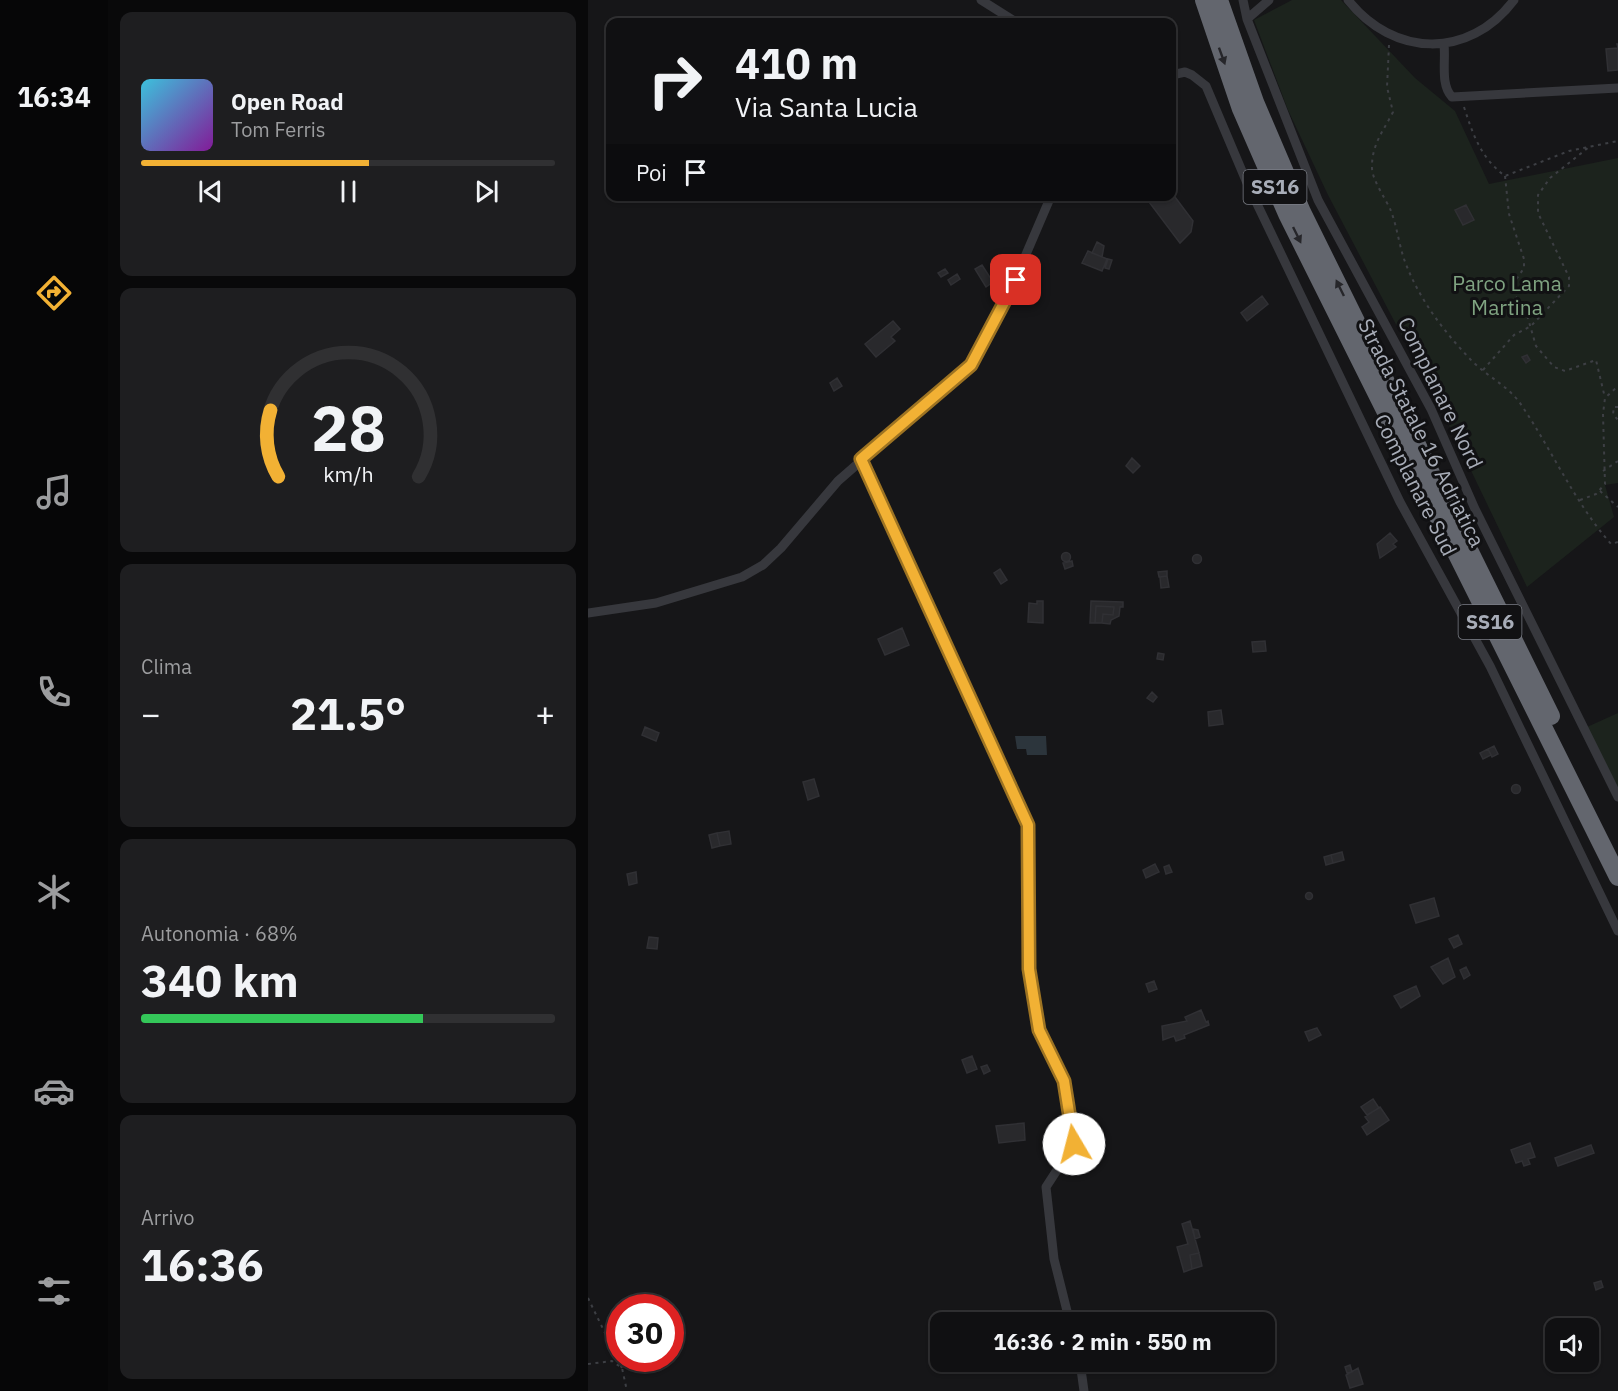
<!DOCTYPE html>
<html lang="it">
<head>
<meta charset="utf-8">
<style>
  :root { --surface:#101012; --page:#1e1e20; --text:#f1f3f6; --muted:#9c9d9f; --line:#303032; --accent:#f2b134 }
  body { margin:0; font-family:"IBM Plex Sans",sans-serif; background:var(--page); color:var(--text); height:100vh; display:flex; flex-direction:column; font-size:22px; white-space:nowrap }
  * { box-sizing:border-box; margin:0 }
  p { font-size:20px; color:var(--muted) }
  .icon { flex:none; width:33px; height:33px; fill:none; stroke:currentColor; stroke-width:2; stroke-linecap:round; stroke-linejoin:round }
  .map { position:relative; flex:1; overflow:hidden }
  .sheet { display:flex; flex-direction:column; gap:12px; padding:12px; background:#09090a; width:480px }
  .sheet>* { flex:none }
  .banner { position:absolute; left:18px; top:18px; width:570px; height:183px; border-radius:12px; box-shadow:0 2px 4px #0004,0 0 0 2px var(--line); background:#101012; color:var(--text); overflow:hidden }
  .tools { position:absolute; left:957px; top:1318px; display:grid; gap:12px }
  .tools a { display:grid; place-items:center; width:54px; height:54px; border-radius:12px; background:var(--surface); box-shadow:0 2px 4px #0004,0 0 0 2px var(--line); font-size:30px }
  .speed { position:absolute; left:18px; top:1294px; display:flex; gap:12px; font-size:30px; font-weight:700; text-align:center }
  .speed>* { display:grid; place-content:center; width:78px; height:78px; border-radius:50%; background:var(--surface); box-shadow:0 2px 4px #0004,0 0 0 2px var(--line); line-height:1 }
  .speed .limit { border:9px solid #d22; background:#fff; color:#111 }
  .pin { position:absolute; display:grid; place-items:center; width:51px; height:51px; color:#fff; margin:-26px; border-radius:12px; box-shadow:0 3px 9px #0006 }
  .me { position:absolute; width:66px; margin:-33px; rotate:352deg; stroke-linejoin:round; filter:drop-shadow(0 0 4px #0008) }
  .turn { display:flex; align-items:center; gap:21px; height:126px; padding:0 30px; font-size:27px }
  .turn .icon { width:78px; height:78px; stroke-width:2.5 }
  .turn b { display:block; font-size:42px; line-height:51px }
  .then { display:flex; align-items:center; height:57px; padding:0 30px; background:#0003; gap:12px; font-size:22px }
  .big { font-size:45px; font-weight:700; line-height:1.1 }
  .sheet .card { flex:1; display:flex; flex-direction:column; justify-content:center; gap:9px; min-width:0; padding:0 21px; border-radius:12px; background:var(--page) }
  .sheet .dial { align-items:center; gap:0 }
  .dial svg { height:156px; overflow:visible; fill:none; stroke:var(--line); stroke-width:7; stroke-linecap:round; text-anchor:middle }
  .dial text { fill:var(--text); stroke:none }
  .song { display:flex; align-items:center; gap:18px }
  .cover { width:72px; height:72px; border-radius:9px; background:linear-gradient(135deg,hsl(190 70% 55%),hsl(290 70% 35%)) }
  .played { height:6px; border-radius:3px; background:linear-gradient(90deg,var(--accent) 55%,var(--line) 55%) }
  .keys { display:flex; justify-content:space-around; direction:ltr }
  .heat { display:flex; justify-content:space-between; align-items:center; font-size:33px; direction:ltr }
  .charge { height:9px; border-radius:4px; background:linear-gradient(90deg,#34c759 68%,var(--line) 0) }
  .trip { position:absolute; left:342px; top:1312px; width:345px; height:60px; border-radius:12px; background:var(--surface); box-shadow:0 2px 4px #0004,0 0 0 2px var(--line); font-weight:700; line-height:60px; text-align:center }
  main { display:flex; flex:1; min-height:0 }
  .tab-bar { display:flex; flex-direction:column; width:108px; justify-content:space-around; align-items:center; background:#060607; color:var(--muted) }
  .tab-bar .icon { width:42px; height:42px }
  .tab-bar .current { color:var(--accent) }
  .tab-bar b { font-size:27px; color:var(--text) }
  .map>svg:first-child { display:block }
  .green { fill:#1c231d }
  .water { fill:#2c353c }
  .building { fill:#29292c; stroke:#303034; stroke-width:1.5 }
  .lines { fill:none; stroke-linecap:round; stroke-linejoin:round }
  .path { stroke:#3d3f44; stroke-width:2; stroke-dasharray:3 4.5; stroke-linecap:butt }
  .street { stroke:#37383d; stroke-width:9 }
  .highway { stroke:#63666e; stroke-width:18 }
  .oneway { fill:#26262a }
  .route-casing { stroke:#9d7322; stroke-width:15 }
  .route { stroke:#f2b134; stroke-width:10 }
  .labels { text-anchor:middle; stroke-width:6; stroke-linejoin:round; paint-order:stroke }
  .shield { fill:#111113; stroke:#7b7e86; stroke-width:1.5 }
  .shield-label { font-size:20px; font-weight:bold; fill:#a8adb8 }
  .park-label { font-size:21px; fill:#7fa381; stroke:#111113 }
  .street-label { font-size:21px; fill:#a8adb8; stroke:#111113 }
</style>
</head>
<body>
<main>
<nav class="tab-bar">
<b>16:34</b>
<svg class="icon current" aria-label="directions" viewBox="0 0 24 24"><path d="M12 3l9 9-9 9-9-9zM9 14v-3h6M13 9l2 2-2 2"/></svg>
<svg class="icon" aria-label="music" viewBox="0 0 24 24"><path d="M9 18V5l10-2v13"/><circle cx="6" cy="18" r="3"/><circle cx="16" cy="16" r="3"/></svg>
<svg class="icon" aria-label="phone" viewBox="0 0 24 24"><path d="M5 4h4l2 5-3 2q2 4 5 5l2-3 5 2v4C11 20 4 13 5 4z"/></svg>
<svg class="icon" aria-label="climate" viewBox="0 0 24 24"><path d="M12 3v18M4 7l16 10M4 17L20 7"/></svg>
<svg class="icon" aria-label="car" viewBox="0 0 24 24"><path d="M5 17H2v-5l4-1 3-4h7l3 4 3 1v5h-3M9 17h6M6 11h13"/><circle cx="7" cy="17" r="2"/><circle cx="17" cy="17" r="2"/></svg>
<svg class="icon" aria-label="filters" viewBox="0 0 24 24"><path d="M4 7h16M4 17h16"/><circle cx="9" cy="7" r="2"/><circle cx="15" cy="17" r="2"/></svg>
</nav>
<section class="sheet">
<div class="card">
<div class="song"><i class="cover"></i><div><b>Open Road</b><p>Tom Ferris</p></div></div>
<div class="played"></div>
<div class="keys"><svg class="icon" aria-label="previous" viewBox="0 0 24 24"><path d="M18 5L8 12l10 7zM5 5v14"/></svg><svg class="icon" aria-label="pause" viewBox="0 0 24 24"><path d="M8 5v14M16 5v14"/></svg><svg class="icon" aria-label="next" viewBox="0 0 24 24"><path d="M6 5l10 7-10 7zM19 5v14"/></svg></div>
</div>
<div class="card dial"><svg viewBox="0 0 100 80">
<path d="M14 69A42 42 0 1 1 86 69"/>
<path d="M14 69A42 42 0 0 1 10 35" stroke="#f2b134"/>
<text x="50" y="56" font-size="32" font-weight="700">28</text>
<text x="50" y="72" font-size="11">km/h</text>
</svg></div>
<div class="card"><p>Clima</p>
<div class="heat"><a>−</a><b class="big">21.5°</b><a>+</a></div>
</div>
<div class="card"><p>Autonomia · 68%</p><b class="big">340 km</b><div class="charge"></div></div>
<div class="card"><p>Arrivo</p><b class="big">16:36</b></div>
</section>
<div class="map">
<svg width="1030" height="1391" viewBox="0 0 1030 1391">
  <rect width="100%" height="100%" fill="#161618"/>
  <path class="green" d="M704,0h49l74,78 40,33 34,73 129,-26v325l-13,2 9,32 -87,70 -75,-156 -124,-236 -40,-85 -34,-90z
    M1030,713v75l-31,-61z"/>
  <path class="water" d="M427,736h31l1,19h-20l-1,-6h-9z"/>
  <path class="building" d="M1029,44h1v26l-10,1 -2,-22 12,-1z
    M584,193l21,28 -2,11 -11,11 -31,-41 8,-6h15z
    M878,205l8,15 -11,5 -8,-15z
    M509,242l7,4 -2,11 -10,-4z
    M500,251l19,8 -5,12 -20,-8z
    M520,259l4,1 -3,9 -4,-1z
    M394,265l11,17 -7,5 -11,-18z
    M357,269l3,4 -7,4 -3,-4z
    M369,274l3,5 -9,6 -3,-5z
    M674,296l6,8 -21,17 -6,-8z
    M305,321l7,8 -9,8 4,4 -19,16 -11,-13z
    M939,355l3,5 -4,3 -4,-6z
    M249,378l5,8 -8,5 -4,-8z
    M544,458l8,8 -7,7 -7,-7z
    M802,533l7,8 -4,3 3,3 -16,11 -3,-14z
    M473.5 557a4.5 4.5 0 1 1 9 0a4.5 4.5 0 1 1-9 0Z
    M604.5 559a4.5 4.5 0 1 1 9 0a4.5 4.5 0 1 1-9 0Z
    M484,561l1,5 -8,3 -2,-6z
    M412,569l7,11 -6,4 -7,-11z
    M579,571v5l-8,1 -1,-5z
    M579,576l2,11 -8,1 -1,-11z
    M449,601h6v22l-15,-1 1,-19 8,1z
    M503,601l32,1v5h-3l-1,9 -8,4 -1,4 -8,-1 1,-9 10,1 1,-8 -18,-1 -1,17h-5z
    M508,606l18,1 -1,8 -10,-1 -1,9h-7z
    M314,628l7,17 -24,10 -7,-16z
    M677,641l1,10 -13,1 -1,-10z
    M570,653l6,1 -1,6 -6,-1z
    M564,692l5,5 -4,5 -6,-4z
    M633,710l2,14 -14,2 -1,-14z
    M57,727l14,6 -3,8 -14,-6z
    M906,746l4,8 -6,3 -4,-8z
    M900,749l3,6 -8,4 -3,-6z
    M226,779l5,17 -11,4 -5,-18z
    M923.5 789a4.5 4.5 0 1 1 9 0a4.5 4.5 0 1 1-9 0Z
    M141,831l2,13 -11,2 -3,-13z
    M129,833l3,13 -8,2 -3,-13z
    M754,852l2,8 -11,3 -2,-8z
    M743,855l2,8 -7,2 -2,-8z
    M567,864l4,8 -13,6 -3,-8z
    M581,865l3,7 -6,2 -2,-7z
    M48,872l1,11 -8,2 -2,-11z
    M717.5 896a3.5 3.5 0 1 1 7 0a3.5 3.5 0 1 1-7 0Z
    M846,898l5,18 -23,7 -6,-18z
    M870,935l4,9 -8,4 -5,-9z
    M61,937l9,1 -1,11 -10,-1z
    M860,958l7,19 -12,7 -12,-17z
    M878,967l4,8 -6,4 -4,-9z
    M566,981l3,8 -8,3 -3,-8z
    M828,986l4,10 -19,12 -7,-12z
    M613,1010l5,12 2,-1 1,4 -25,10 1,3 -9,3 -2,-5 -11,4 -1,-14 25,-5 -2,-4z
    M729,1028l4,7 -12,6 -4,-9z
    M384,1056l5,13 -10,4 -5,-13z
    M399,1065l3,6 -6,3 -3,-7z
    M785,1099l6,9 -12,7 -6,-8z
    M792,1107l9,13 -22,15 -5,-8 7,-5 -4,-5z
    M436,1123l1,17 -26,3 -3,-17z
    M942,1143l5,14 -7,2 2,5 -6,2 -2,-5 -6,2 -5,-13z
    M1003,1145l3,8 -36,13 -3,-8z
    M602,1221l9,32 -9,2 2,14 -8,3 -7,-25 11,-3 -6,-20z
    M605,1229l5,1 2,7 -5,2z
    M611,1253l3,13 -10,3 -2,-14z
    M1013,1281l2,6 -7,3 -2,-7z
    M762,1365l2,7 -5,1 -2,-6z
    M770,1368l5,16 -13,4 -4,-13z"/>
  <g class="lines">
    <path class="path" d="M801,45l-2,42 6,25c-9,18 -21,32 -21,54 -1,13 14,33 19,45 6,16 8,33 13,48 14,39 40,73 68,102 17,17 37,25 50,45 31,46 53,97 89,138l7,-2
      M876,107c9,28 17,51 41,69l64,-25 49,-10
      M917,176l4,38 15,45v9l-11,16v8l14,23 9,31 18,21 11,4 31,-11 9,38
      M895,370l31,-35 17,-9 38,-40v-9l-31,-64v-18l12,-17 39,-31
      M1030,407h-4l-1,7 5,6
      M1015,471l15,-10
      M1012,491l18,16
      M992,500l16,-6 9,-10 -2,-70 2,-16 13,-12
      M0,1298l34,70
      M0,1364l24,-3 10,7 5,23"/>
    <path class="street" d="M393,0l35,22
      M655,0l4,19 71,181 113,209 44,100 143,288
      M760,0c45,57 121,60 166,0
      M659,19l22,-19
      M856,44c2,16 -4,41 8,53l166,-9
      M584,75l13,-3 7,3 14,11 41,97 153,319 90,164 128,265
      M273,459l139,307 13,21 15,38 1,144 10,61 25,51 10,63 -28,43 8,72 16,64
      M0,613l68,-10 86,-26 21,-12 18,-17 57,-67 133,-116 44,-85 36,-84
      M492,1362l4,29"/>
    <path class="highway" d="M616,0l37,109 46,105 331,663
      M631,0l36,102 47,110 249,504"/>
  </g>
  <defs><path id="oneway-solid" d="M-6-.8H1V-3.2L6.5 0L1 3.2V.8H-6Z" transform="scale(1.5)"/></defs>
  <g class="oneway">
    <use href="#oneway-solid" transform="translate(634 56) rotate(70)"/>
    <use href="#oneway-solid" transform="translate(709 235) rotate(64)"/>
    <use href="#oneway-solid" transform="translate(752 288) rotate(-116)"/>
  </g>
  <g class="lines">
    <g class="route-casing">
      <path id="route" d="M428,280l-45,85 -110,94 167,366 1,144 10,61 25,51 10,63"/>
    </g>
    <use href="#route" class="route"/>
  </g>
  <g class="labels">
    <g class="shield">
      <rect x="655.5" y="170" width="63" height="34" rx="4.5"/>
      <rect x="870.5" y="605" width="63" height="34" rx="4.5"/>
    </g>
    <g class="shield-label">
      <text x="687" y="194">SS16</text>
      <text x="902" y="629">SS16</text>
    </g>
    <g class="park-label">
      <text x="919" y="291">Parco Lama<tspan x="919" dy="24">Martina</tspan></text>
    </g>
    <g class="street-label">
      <text transform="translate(852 393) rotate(64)" y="7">Complanare Nord</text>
      <text transform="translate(833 433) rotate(63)" y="7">Strada Statale 16 Adriatica</text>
      <text transform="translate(827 485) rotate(63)" y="7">Complanare Sud</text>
    </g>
  </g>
</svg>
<div class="tools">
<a><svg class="icon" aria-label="sound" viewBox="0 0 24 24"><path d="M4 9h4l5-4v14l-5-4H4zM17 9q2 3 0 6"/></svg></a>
</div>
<div class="speed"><div class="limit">30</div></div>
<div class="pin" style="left:428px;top:280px;background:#d93025"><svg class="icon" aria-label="arrive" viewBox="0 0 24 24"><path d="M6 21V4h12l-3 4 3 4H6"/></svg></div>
<svg class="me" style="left:486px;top:1144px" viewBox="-20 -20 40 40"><circle r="19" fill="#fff"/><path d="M0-13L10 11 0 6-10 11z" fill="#f2b134"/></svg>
<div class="trip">16:36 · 2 min · 550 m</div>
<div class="banner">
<div class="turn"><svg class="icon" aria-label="right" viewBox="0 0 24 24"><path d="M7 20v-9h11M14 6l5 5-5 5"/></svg><div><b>410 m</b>Via Santa Lucia</div></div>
<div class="then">Poi<svg class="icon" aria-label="arrive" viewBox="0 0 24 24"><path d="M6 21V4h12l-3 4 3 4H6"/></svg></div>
</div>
</div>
</main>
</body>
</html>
